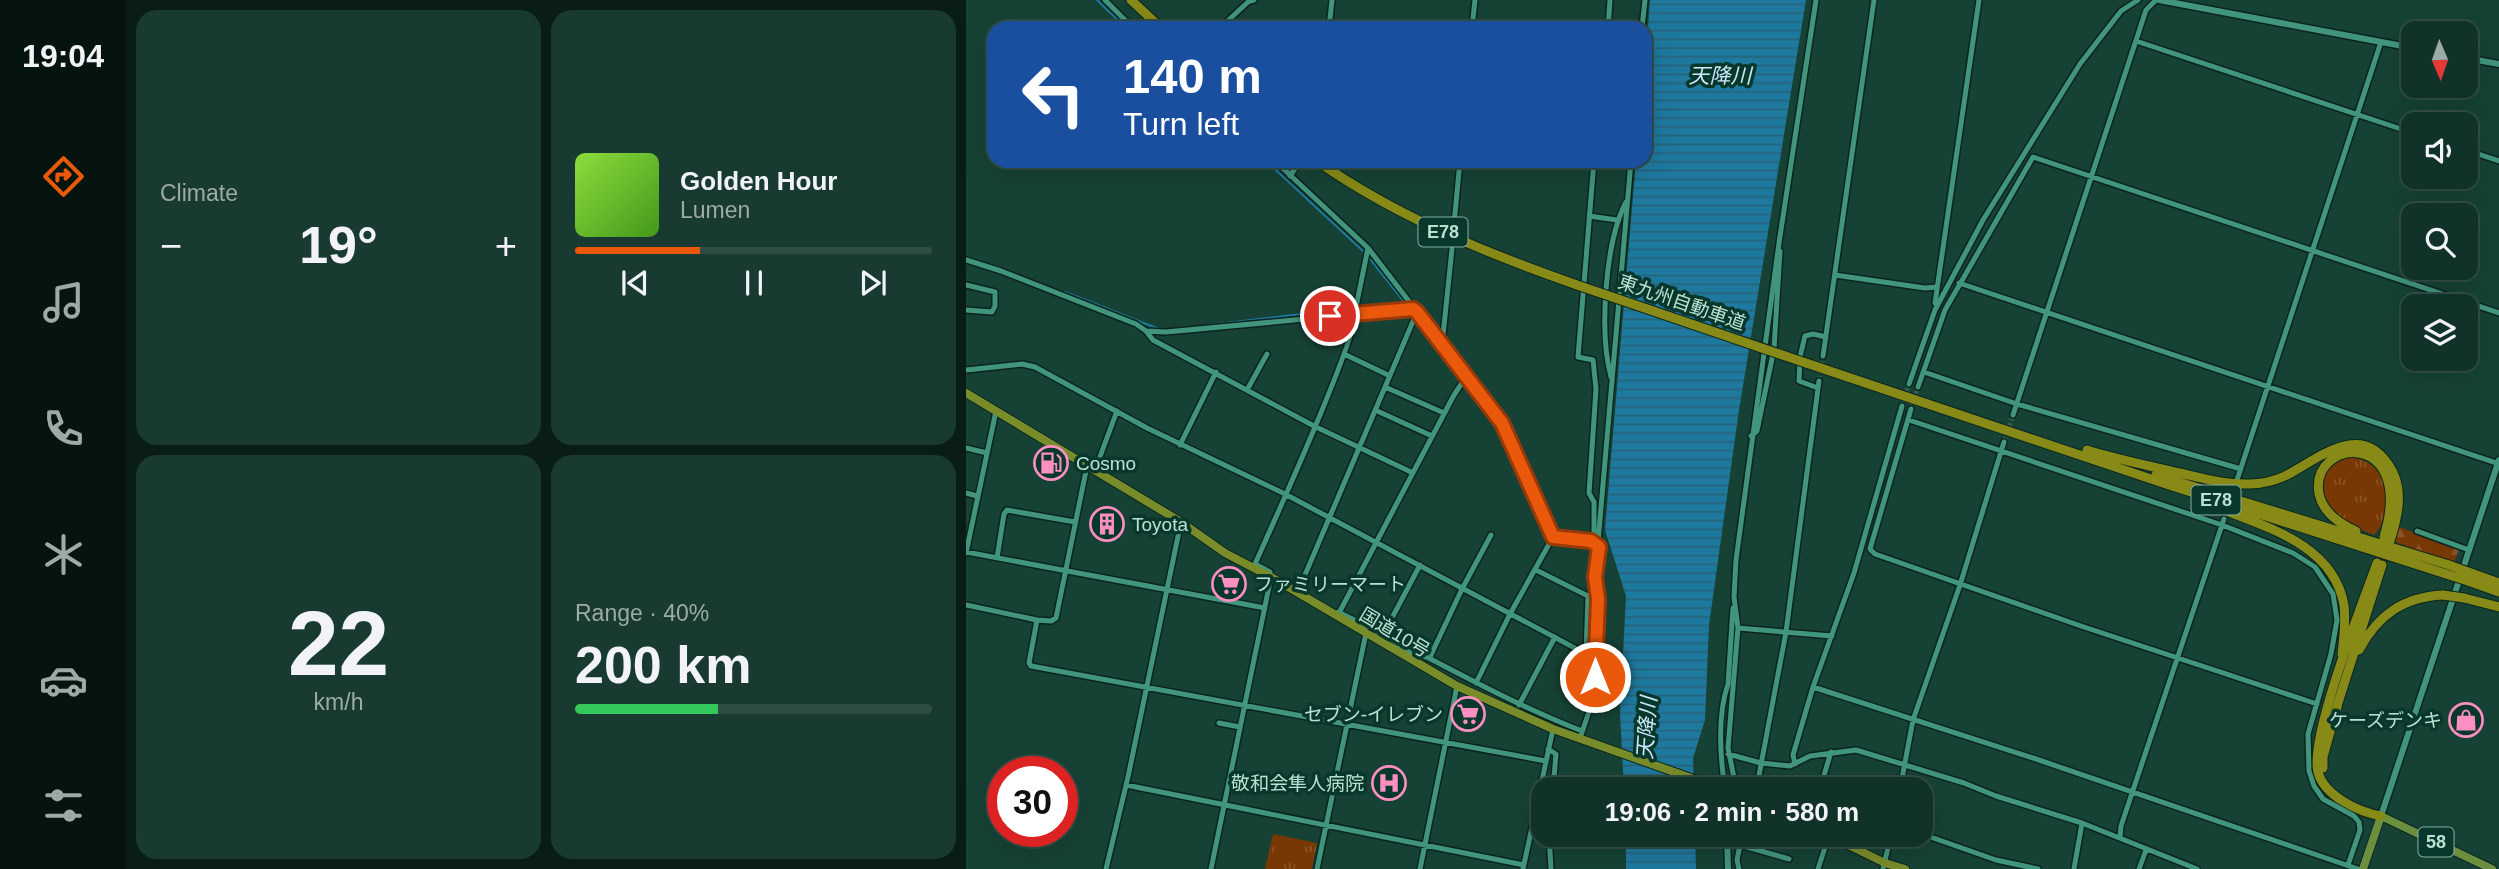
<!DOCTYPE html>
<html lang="en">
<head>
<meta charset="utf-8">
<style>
  :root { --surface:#103228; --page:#193a30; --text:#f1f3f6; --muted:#9caaa8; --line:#304d45; --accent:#ea580c }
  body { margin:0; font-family:Arial,"Noto Sans JP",sans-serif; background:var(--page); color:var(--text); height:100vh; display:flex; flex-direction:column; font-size:26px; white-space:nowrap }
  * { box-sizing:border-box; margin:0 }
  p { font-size:23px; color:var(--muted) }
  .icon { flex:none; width:38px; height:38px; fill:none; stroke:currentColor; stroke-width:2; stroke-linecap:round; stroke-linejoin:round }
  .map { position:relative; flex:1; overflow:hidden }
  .drawer { display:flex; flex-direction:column; gap:10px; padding:10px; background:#091c16; width:840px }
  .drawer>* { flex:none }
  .guide { position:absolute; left:21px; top:21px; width:665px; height:147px; border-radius:21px; box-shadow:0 7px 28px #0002,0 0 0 2px var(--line); background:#1a4fa0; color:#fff; overflow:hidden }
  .needle { width:46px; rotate:178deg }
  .fabs { position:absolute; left:1435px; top:21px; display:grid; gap:14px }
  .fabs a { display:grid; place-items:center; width:77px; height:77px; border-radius:14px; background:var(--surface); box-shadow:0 7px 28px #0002,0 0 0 2px var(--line); font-size:35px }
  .speed { position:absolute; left:21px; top:756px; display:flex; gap:14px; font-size:35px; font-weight:700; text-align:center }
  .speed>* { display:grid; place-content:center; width:91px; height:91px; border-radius:50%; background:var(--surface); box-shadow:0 7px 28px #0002,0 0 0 2px var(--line); line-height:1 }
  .speed .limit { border:10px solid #d22; background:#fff; color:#111 }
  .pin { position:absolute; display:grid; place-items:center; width:60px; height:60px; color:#fff; margin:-30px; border:4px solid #fff; border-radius:50%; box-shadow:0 2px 7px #0007 }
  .me { position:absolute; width:77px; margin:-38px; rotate:0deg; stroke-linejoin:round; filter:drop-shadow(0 0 5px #0008) }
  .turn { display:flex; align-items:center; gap:24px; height:147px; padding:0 21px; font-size:32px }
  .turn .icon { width:91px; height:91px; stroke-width:2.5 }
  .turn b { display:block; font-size:49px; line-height:60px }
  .big { font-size:52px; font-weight:600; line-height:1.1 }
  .drawer .card { flex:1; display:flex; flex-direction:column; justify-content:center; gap:10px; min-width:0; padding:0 24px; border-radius:21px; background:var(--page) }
  .drawer .dial { align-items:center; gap:0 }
  .dial b { font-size:91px; line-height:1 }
  .song { display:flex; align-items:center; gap:21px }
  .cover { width:84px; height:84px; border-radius:10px; background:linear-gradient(135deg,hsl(90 70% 55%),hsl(100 70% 35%)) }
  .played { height:7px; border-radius:4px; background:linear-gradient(90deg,var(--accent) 35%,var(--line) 35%) }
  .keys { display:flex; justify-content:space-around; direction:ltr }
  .heat { display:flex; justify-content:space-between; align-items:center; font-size:38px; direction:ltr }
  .charge { height:10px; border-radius:5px; background:linear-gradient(90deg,#34c759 40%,var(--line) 0) }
  .drawer .tiles { flex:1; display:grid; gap:10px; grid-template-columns:repeat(2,1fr) }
  .trip { position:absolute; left:565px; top:777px; width:402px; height:70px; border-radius:21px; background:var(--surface); box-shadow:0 7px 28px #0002,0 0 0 2px var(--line); font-weight:600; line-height:70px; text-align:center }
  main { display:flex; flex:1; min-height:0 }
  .tab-bar { display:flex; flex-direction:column; width:126px; justify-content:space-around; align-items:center; background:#061410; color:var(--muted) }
  .tab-bar .icon { width:49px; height:49px }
  .tab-bar .on { color:var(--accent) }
  .tab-bar b { font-size:32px; color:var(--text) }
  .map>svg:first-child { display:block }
  .grass { fill:url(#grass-tufts) }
  .forest { fill:url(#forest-firs) }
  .water { fill:url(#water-rules) }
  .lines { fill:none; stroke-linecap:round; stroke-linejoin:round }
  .stream { stroke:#1e799f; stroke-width:2 }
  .minor-tunnel { stroke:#2f5a4d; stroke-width:5; stroke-dasharray:5 2.5; stroke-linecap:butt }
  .minor-casing { stroke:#0b251e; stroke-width:8 }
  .tertiary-casing { stroke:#0b251e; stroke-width:9 }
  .primary-casing { stroke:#0b251e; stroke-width:10 }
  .trunk-casing { stroke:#0b251e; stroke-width:10 }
  .motorway-casing { stroke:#0b251e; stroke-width:11 }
  .minor { stroke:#42957d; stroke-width:5 }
  .tertiary { stroke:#42957d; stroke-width:6 }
  .primary { stroke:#6b8e3f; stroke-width:8 }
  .trunk { stroke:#798c2a; stroke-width:8 }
  .motorway { stroke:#878a16; stroke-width:9 }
  .motorway-bridge-casing { stroke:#0b251e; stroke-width:11; stroke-linecap:butt }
  .motorway-bridge { stroke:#878a16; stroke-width:9 }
  .route-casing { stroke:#983908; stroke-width:18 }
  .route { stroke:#ea580c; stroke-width:12 }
  .labels { text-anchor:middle; stroke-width:7; stroke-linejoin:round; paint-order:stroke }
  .shield { fill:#08372b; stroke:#85ada0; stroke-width:2 }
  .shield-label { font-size:18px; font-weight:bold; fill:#bae0d2 }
  .street-label { font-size:19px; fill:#bae0d2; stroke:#08372b }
  .poi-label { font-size:19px; fill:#bae0d2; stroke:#08372b; text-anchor:start }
  .water-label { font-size:21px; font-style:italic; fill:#cbe9fa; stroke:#08372b }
</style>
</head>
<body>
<main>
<nav class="tab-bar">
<b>19:04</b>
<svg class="icon on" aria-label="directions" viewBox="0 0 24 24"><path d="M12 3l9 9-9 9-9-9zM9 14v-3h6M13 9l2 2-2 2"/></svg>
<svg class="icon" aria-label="music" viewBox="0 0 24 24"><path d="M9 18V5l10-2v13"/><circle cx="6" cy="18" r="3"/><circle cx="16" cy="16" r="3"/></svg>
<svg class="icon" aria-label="phone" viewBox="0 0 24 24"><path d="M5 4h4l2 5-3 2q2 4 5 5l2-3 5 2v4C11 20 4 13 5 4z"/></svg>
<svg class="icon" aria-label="climate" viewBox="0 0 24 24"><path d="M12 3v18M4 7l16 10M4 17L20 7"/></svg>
<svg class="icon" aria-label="car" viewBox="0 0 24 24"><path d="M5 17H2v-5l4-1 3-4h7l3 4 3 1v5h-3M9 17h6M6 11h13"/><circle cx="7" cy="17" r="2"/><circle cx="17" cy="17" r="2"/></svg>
<svg class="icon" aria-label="filters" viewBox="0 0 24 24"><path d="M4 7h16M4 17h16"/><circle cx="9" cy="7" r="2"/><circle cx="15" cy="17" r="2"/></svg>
</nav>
<section class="drawer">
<div class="tiles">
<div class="card"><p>Climate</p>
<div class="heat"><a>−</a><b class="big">19°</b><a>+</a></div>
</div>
<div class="card">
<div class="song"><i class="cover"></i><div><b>Golden Hour</b><p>Lumen</p></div></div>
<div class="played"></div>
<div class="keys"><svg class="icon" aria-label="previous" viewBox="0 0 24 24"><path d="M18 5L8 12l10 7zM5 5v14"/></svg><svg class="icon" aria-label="pause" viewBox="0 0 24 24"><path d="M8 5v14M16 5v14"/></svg><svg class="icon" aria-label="next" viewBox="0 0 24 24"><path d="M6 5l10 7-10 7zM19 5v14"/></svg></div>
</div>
<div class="card dial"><b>22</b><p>km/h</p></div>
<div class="card"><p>Range · 40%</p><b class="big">200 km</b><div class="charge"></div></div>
</div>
</section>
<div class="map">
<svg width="1533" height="869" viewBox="0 0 1533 869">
  <defs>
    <pattern id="grass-tufts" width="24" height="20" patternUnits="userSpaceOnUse" patternTransform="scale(1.75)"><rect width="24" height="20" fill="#783803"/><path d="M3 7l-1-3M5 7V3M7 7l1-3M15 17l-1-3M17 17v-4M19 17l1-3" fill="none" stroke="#895427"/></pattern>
    <pattern id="forest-firs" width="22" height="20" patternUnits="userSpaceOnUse" patternTransform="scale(1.75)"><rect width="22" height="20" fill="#783803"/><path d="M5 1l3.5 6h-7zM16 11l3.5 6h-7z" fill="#895427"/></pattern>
    <pattern id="water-rules" width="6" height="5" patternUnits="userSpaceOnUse" patternTransform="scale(1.75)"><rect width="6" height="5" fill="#1e799f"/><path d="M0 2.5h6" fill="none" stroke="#286379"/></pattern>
  </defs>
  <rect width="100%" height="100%" fill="#164235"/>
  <path class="grass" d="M1380,457c42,-1 52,52 28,78 -37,-13 -80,-51 -28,-78z
    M307,834l44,9 -5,26h-47z"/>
  <path class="forest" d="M1433,527l60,22 -5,14 -59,-21z"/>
  <path class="water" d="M684,0h156l-67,410 -30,215 -4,95 -12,38 1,31h-70l-4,-76 6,-117 -21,-66 31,-369h9v-90z
    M660,835h69l1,34h-70z"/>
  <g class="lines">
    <path class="stream" d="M131,0l29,28
      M300,161l97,90
      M404,259l38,48
      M0,263l22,6
      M28,271l47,18
      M99,292l94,37
      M243,325l144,-17
      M219,328l17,-2"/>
    <path class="minor-tunnel" d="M486,249l2,-25
      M853,381l4,-25
      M936,406l7,-22
      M945,409l7,-22
      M1038,442l9,-27
      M768,778l2,11"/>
    <g class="minor-casing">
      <path id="minor" d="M139,0l28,28
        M254,28l28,-26 6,-2
        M363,28l3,-28
        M506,28l3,-28
        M642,28l2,-28
        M676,28l3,-28
        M1170,41l277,92
        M1500,150l33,11
        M309,161l93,87 120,156 14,19 51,114 38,4 8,6
        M628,161l-16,196 15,3 3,29 -7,104 5,9v32l4,4
        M324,176l10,-15
        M623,216l28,4
        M488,224l6,-63
        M0,260l35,11 135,53 10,7 7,9 161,86 99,47
        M869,275l90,13 12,-1
        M993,283l540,181
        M0,285l29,7v14l-3,6 -26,-2
        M969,303l44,-303
        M180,331l20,1 247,-23
        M476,345l10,-96
        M378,354l44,21
        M857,356l51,-356
        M0,370l56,-6 13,3 112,61 138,66 301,160 9,2
        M958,372l93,32 224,65
        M645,377c-12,-44 -6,-135 15,-175
        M943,384l26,-74 48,-90 97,-156 41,-53 17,-11
        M419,387l59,26
        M952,387l27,-77 88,-153 466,156
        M852,388l-19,-7 1,-24 5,-21 8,-2 13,3
        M281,390l20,-36
        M945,409l-41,140 5,5 206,72 236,78
        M409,410l57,26
        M1047,415l133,-405 10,-10
        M943,420l313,105 71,28 22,14 18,27 4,26 -6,34 -23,80 1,37 5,15 9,13 31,17 5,6 1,8 -12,35
        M785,436l6,-5 17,-82 6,-98
        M214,445l36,-73
        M0,448l21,5
        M129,470l22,-59
        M1271,480l144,-438
        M0,493l11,3
        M1451,531l52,19
        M0,552l299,56
        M0,553l30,-142
        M31,558l7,-44 3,-4 68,12
        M570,570l52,26 -2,58
        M304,572l-15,-8c16,-36 107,-235 101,-257l12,-59
        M333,589l118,-277
        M0,605l71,15 -8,43 2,3 515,95
        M372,612c82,39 159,86 244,119
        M373,613l115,-218 12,-18
        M71,620l14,1 5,-3 31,-152
        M772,628l94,8
        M418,633l36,-68
        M423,637l17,14 20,6
        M464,657l32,-68 29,-54
        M510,683l34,-69 43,-77
        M847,687l226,73 319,109
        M553,705l36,-68
        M253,723l21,4
        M615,735l11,-32 3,-26 3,-78 -3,-22 36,-416
        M582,749l8,5 -3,35
        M762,754l33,9 29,3 20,-10 46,-6 108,33 32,13 86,27 115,46
        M829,764l-2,-9 20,-68 41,-114 48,-167
        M160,785l398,80
        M791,786l29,-154 33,-251
        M759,789c-5,-33 -8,-73 3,-105l5,-76
        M797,789l-29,-11 -6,-30 10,-120 -4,-31 2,-37 43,-317 37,-243
        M856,789v-7l9,-30
        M934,789l13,-69 47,-135 44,-143
        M956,834l74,26 42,9
        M583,835l2,34
        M837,835l23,8
        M1154,838l1,-12 103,-307
        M774,845l49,14
        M140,869l22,-92 53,-255
        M245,869l60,-292
        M351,869l49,-236
        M454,869l37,-183
        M557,869l30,-140
        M773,869l-2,-9 5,-25
        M852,869l11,-34
        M917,869l8,-34
        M1108,869l8,-46
        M1173,869l7,-19"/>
    </g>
    <g class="tertiary-casing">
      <path id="tertiary" d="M1193,0l254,48
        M1500,58l33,6
        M1415,816l118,-356
        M761,835l1,34"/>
    </g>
    <g class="primary-casing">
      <path id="primary" d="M1397,869l18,-53 111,53"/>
    </g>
    <g class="trunk-casing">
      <path id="trunk" d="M0,393l215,129 44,31 46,24 186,109 96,43 169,60
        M862,835l57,28 20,6"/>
    </g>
    <g class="motorway-casing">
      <path id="motorway" d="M165,0l30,28
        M351,161c80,56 169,92 260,124
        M840,363l360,121 280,90
        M1121,450c29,9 59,15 88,22 24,5 49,13 74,12 12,0 25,-3 36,-8 32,-16 74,-55 103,-12 17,23 10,52 2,77
        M1190,475l293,90
        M1232,499c52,25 134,38 146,106 2,16 0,33 -2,49
        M1390,531c-16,-7 -33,-19 -37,-37 -10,-57 98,-66 65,43
        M1411,563c-14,39 -68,175 -59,209 6,24 41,40 63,44
        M1505,573l28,10
        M1502,581l31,11
        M1498,598l35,9
        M1393,650c19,-35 44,-53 84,-55
        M1357,768v-11l15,-54 44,-138"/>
    </g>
    <use href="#minor" class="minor"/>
    <use href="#tertiary" class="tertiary"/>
    <use href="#primary" class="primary"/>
    <use href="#trunk" class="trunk"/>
    <use href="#motorway" class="motorway"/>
    <g class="motorway-bridge-casing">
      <path id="motorway-bridge" d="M611,285l229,78
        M1483,565l22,8
        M1480,574l22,7
        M1477,595l21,3"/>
    </g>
    <use href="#motorway-bridge" class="motorway-bridge"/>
  </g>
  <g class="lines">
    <g class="route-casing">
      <path id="route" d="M364,316l83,-7 4,3 85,111 51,114 38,4 8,6 -4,30 3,22 -3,78"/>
    </g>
    <use href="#route" class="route"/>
  </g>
  <defs>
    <g id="fuel-ring" transform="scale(1.75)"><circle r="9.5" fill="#08372b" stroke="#fc8fc2" stroke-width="1.5"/><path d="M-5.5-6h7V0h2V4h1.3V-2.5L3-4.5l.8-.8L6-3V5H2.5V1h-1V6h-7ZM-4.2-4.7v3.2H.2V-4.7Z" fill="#fc8fc2"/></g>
    <g id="building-ring" transform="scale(1.75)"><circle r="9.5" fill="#08372b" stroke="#fc8fc2" stroke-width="1.5"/><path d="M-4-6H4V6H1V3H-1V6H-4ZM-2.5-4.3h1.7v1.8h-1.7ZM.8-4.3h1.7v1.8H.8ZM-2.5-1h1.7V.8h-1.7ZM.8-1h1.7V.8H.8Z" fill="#fc8fc2"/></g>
    <g id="supermarket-ring" transform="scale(1.75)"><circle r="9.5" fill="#08372b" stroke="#fc8fc2" stroke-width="1.5"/><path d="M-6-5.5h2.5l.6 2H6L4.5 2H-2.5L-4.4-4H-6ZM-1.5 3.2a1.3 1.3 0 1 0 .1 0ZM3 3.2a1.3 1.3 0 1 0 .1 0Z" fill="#fc8fc2"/></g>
    <g id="shop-ring" transform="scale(1.75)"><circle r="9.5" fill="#08372b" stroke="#fc8fc2" stroke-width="1.5"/><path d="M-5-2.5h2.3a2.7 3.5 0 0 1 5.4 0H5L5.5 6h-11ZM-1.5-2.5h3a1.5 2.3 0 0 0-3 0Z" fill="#fc8fc2"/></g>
    <g id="hospital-ring" transform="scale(1.75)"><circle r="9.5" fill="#08372b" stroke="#fc8fc2" stroke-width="1.5"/><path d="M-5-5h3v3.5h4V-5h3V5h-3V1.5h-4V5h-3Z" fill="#fc8fc2"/></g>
  </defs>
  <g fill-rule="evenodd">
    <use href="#fuel-ring" x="85" y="463"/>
    <use href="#building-ring" x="141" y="524"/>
    <use href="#supermarket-ring" x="263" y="584"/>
    <use href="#supermarket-ring" x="502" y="714"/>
    <use href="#shop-ring" x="1500" y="720"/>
    <use href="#hospital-ring" x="423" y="783"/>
  </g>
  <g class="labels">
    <g class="shield">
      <rect x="452.5" y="217.5" width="49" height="29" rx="5"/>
      <rect x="1225.5" y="485.5" width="49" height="29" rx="5"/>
      <rect x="1452.5" y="827.5" width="35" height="29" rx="5"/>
    </g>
    <g class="shield-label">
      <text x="477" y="238">E78</text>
      <text x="1250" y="506">E78</text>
      <text x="1470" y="848">58</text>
    </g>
    <g class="street-label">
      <text transform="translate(716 302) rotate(19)" y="7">東九州自動車道</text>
      <text transform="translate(429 632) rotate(31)" y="7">国道10号</text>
    </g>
    <g class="poi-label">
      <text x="110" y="470">Cosmo</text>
      <text x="166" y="531">Toyota</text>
      <text x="288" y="591">ファミリーマート</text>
      <text x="477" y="721" text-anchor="end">セブン-イレブン</text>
      <text x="1476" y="727" text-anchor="end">ケーズデンキ</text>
      <text x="398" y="790" text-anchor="end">敬和会隼人病院</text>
    </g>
    <g class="water-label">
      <text x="754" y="83">天降川</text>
      <text transform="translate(681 728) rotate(-86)" y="7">天降川</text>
    </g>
  </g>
</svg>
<div class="fabs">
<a><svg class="needle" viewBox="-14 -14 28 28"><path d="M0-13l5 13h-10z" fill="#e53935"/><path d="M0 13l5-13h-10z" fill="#9caaa8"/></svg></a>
<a><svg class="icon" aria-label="sound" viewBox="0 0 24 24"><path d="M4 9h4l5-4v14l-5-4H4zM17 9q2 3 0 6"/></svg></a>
<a><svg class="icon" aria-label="search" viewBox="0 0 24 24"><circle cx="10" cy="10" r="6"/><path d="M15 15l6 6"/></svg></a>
<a><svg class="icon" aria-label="layers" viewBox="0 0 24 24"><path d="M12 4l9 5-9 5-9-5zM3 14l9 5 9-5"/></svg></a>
</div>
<div class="speed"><div class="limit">30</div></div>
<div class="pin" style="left:364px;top:316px;background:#d93025"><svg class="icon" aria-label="arrive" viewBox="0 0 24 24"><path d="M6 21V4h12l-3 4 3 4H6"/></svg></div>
<svg class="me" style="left:629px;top:677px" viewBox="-20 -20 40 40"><circle r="17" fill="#ea580c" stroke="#fff" stroke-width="3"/><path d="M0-11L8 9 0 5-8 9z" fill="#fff"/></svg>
<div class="trip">19:06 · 2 min · 580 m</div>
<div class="guide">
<div class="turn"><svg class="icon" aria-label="left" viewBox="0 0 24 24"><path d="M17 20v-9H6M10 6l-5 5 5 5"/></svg><div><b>140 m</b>Turn left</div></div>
</div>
</div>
</main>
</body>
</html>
